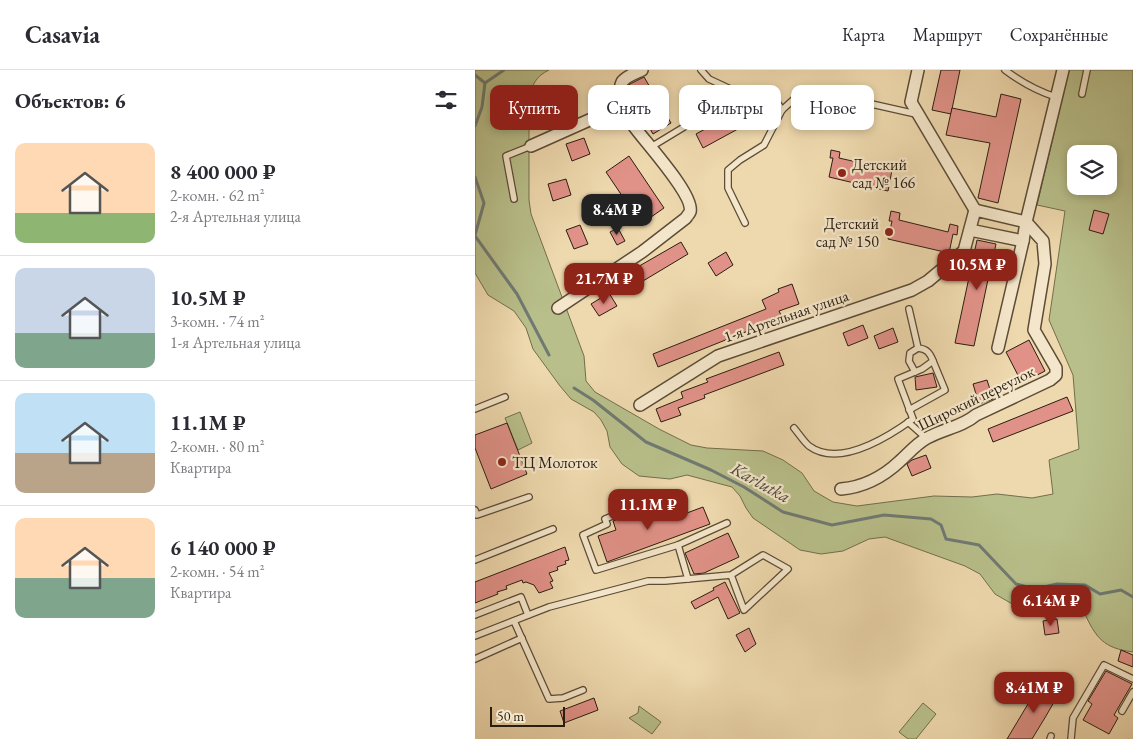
<!DOCTYPE html>
<html lang="ru">
<head>
<meta charset="utf-8">
<style>
  :root { --surface:#fff; --page:#f7f7f7; --text:#2b2b33; --muted:#7c7c81; --line:#e1e1e2; --accent:#8f2418 }
  body { margin:0; font-family:"EB Garamond",serif; background:var(--page); color:var(--text); height:100vh; display:flex; flex-direction:column; font-size:19px; white-space:nowrap }
  * { box-sizing:border-box; margin:0 }
  p { font-size:16px; color:var(--muted) }
  .icon { flex:none; width:28px; height:28px; fill:none; stroke:currentColor; stroke-width:2; stroke-linecap:round; stroke-linejoin:round }
  .map { position:relative; flex:1; overflow:hidden }
  .drawer { display:flex; flex-direction:column; background:var(--surface); width:475px }
  .drawer>* { flex:none }
  .top-card { position:absolute; left:15px; top:15px; width:475px; height:45px; display:flex; gap:10px }
  .controls { position:absolute; left:592px; top:75px; display:grid; gap:10px }
  .controls a { display:grid; place-items:center; width:50px; height:50px; border-radius:10px; background:var(--surface); box-shadow:0 2px 8px #0003; font-size:25px }
  .scale { position:absolute; left:15px; bottom:12px; width:75px; box-sizing:border-box; padding-left:5px; border:2px solid #2b1e10; border-top:0; font-size:14px; line-height:18px; white-space:nowrap; color:#2b1e10; -webkit-text-stroke:4px #f4e6ca; paint-order:stroke }
  .price { position:absolute; translate:-50% -42px; padding:0 11px; border-radius:10px; background:var(--accent); color:#fff; font-size:16px; line-height:32px; filter:drop-shadow(0 1px 2px #0008) }
  .price::after { content:''; position:absolute; left:50%; top:30px; width:15px; height:11px; margin-left:-8px; background:inherit; clip-path:polygon(0 0,100% 0,50% 100%) }
  .price.current { background:#222; color:#fff }
  ul { padding:0; list-style:none }
  li { display:flex; align-items:center; gap:15px; height:125px; padding:0 15px }
  li+li { border-top:1px solid var(--line) }
  li span { display:grid; place-items:center; flex:none; width:140px; height:100px; border-radius:10px; color:#555 }
  li>.icon { margin-inline-start:auto }
  span .icon { width:60px; height:60px; fill:#fffc; stroke-width:1 }
  li b { font-size:21px }
  h2 { display:flex; justify-content:space-between; align-items:center; height:60px; padding:0 15px; font-size:21px }
  .tag { padding:0 18px; border-radius:10px; background:var(--surface); box-shadow:0 2px 8px #0003; font-size:18px; line-height:45px }
  .tag.current { background:var(--accent); color:#fff }
  header { display:flex; align-items:center; gap:30px; box-sizing:border-box; height:70px; padding:0 25px; background:var(--surface); border-bottom:1px solid var(--line) }
  header strong { font-size:24px }
  nav { display:flex; gap:28px; margin-inline-start:auto; font-size:18px }
  main { display:flex; flex:1; min-height:0 }
  .map>svg:first-child { display:block }
  .green { fill:#b8bf8a; stroke:#726e4d; fill-rule:evenodd }
  .lines { fill:none; stroke-linecap:round; stroke-linejoin:round }
  .stream { stroke:#707a73; stroke-width:3 }
  .building { fill:#e19288; stroke:#2b1e10 }
  .lane-casing { stroke:#5c4c37; stroke-width:8 }
  .street-casing { stroke:#5c4c37; stroke-width:14 }
  .lane { stroke:#f4e6ca; stroke-width:5.5 }
  .street { stroke:#f4e6ca; stroke-width:11 }
  .poi-dot { fill:#8f2418; stroke:#f4e6ca; stroke-width:2 }
  .labels { text-anchor:middle; dominant-baseline:central; stroke-width:4.5; stroke-linejoin:round; paint-order:stroke }
  .poi-label { font-size:16px; fill:#2b1e10; stroke:#f4e6ca; text-anchor:start }
  .street-label { font-size:16px; fill:#2b1e10; stroke:#f4e6ca }
  .water-label { font-size:18px; font-style:italic; fill:#4e4c42; stroke:#f4e6ca }
</style>
</head>
<body>
<header>
<strong>Casavia</strong>
<nav><a>Карта</a><a>Маршрут</a><a>Сохранённые</a></nav>
</header>
<main>
<section class="drawer">
<h2>Объектов: 6<svg class="icon" aria-label="filters" viewBox="0 0 24 24"><path d="M4 7h16M4 17h16"/><circle cx="9" cy="7" r="2"/><circle cx="15" cy="17" r="2"/></svg></h2>
<ul>
<li><span style="background:linear-gradient(#ffd9b3 70%,#8fb573 0)"><svg class="icon" aria-label="home" viewBox="0 0 24 24"><path d="M3 11l9-7 9 7M6 9v11h12V9"/></svg></span><div><b>8 400 000 ₽</b><p>2-комн. · 62 m²</p><p>2-я Артельная улица</p></div></li>
<li><span style="background:linear-gradient(#c9d6e8 65%,#7fa58c 0)"><svg class="icon" aria-label="home" viewBox="0 0 24 24"><path d="M3 11l9-7 9 7M6 9v11h12V9"/></svg></span><div><b>10.5M ₽</b><p>3-комн. · 74 m²</p><p>1-я Артельная улица</p></div></li>
<li><span style="background:linear-gradient(#bfe0f5 60%,#b9a48a 0)"><svg class="icon" aria-label="home" viewBox="0 0 24 24"><path d="M3 11l9-7 9 7M6 9v11h12V9"/></svg></span><div><b>11.1M ₽</b><p>2-комн. · 80 m²</p><p>Квартира</p></div></li>
<li><span style="background:linear-gradient(#ffd9b3 60%,#7fa58c 0)"><svg class="icon" aria-label="home" viewBox="0 0 24 24"><path d="M3 11l9-7 9 7M6 9v11h12V9"/></svg></span><div><b>6 140 000 ₽</b><p>2-комн. · 54 m²</p><p>Квартира</p></div></li>
</ul>
</section>
<div class="map">
<svg width="658" height="669" viewBox="0 0 658 669">
  <rect width="100%" height="100%" fill="#eed8ad"/>
  <filter id="stains"><feTurbulence type="fractalNoise" baseFrequency=".004" numOctaves="4"/><feColorMatrix values="0 0 0 0 .2 0 0 0 0 .09 0 0 0 0 .02 0 0 0 .5 -.17"/></filter>
  <radialGradient id="worn" r=".72"><stop offset=".6" stop-color="#630" stop-opacity="0"/><stop offset="1" stop-color="#630" stop-opacity=".3"/></radialGradient>
  <g class="green">
    <path d="M0 0H74C61 6 57 15 54 28V130L56 144 109 286 111 311 120 322 184 359 216 375 232 378 288 381 308 390 327 403 339 421 358 432 382 436 459 426 497 427 522 424 557 428 578 424 574 390 604 379 598 305 574 250 590 141 562 135 594 0H658V582C628 578 621 568 609 542L593 535 568 542 539 535 520 524 505 504 490 496 410 467 394 469 368 481 346 484 325 480 278 448 271 438 265 426 257 417 212 405 195 409 164 406 147 394 135 377 132 361 126 350 119 342 96 329 85 316 58 279 51 258 39 241 13 225 0 203ZM601 84H634V116H601Z"/>
    <polygon points="45,342 57,373 43,380 30,348"/>
    <polygon points="448,633 461,644 441,669 433,669 424,662"/>
    <polygon points="164,636 186,652 177,664 154,648 163,643"/>
  </g>
  <g class="lines">
    <g class="stream">
      <polyline points="0,5 10,13 7,37 0,56"/>
      <polyline points="10,13 29,0"/>
      <polyline points="0,107 9,133 0,165"/>
      <polyline points="0,166 42,224 74,285"/>
      <polyline points="99,318 118,330 171,372 236,400 269,417 308,442 357,455 409,445 456,449 466,455 471,469 504,475 541,514 560,519 582,514 610,515 625,524 646,520 658,527"/>
    </g>
  </g>
  <g class="building">
    <polygon points="466,0 485,0 476,44 457,40"/>
    <polygon points="169,7 196,53 178,64 153,20 153,16 155,14"/>
    <polygon points="526,24 546,29 523,133 503,128 515,73 471,65 477,38 521,47"/>
    <polygon points="288,27 296,41 228,78 221,64"/>
    <polygon points="82,31 83,36 93,32 98,48 66,59 63,49 71,46 67,36"/>
    <polygon points="109,68 115,84 97,91 91,74"/>
    <polygon points="356,80 365,82 364,88 417,100 413,121 354,107 358,88 355,88"/>
    <polygon points="154,86 189,138 166,154 131,102"/>
    <polygon points="91,109 96,125 78,131 73,114"/>
    <polygon points="619,140 634,144 628,164 614,160"/>
    <polygon points="416,141 425,143 424,150 473,162 475,154 483,156 482,165 478,164 474,183 413,169 417,151 414,151"/>
    <polygon points="105,155 113,174 99,179 91,160"/>
    <polygon points="143,158 150,171 142,175 135,162"/>
    <polygon points="502,170 521,174 517,192 535,196 533,204 515,200 499,276 480,273"/>
    <polygon points="206,172 213,184 148,223 140,210"/>
    <polygon points="251,182 258,195 241,206 233,193"/>
    <polygon points="317,214 324,234 304,241 306,245 292,251 293,253 183,297 178,284 291,239 287,230 304,222 303,219"/>
    <polygon points="134,223 142,236 124,246 116,234"/>
    <polygon points="388,255 393,268 373,276 368,263"/>
    <polygon points="418,258 423,272 404,279 399,266"/>
    <polygon points="554,270 570,301 547,313 531,282"/>
    <polygon points="304,282 309,295 229,325 230,328 203,338 206,345 186,352 181,339 208,328 206,322 233,312 231,309"/>
    <polygon points="458,303 462,317 441,320 440,307"/>
    <polygon points="512,310 518,329 504,334 498,314"/>
    <polygon points="592,327 598,341 518,372 513,359"/>
    <polygon points="32,353 52,404 16,419 0,378 0,365"/>
    <polygon points="451,385 456,398 437,406 432,394 437,390"/>
    <polygon points="228,437 235,454 132,492 123,466 141,460 138,451 169,438 174,448 190,442 193,450"/>
    <polygon points="253,463 264,487 229,503 219,504 210,483"/>
    <polygon points="90,477 94,490 90,491 91,494 82,497 83,500 74,503 78,511 75,512 78,518 64,523 59,515 51,512 48,513 47,510 31,516 32,519 22,522 23,524 0,533 0,512"/>
    <polygon points="250,512 265,543 253,549 243,527 220,539 216,532 239,520 238,518"/>
    <polygon points="582,549 584,563 570,565 568,551"/>
    <polygon points="274,558 281,574 270,582 261,565"/>
    <polygon points="646,580 658,585 658,597 643,591"/>
    <polygon points="631,601 657,614 639,645 643,648 634,664 608,650 617,634 613,631"/>
    <polygon points="565,614 583,625 571,646 557,669 532,669"/>
    <polygon points="119,628 123,640 89,653 85,641"/>
  </g>
  <g class="lines">
    <defs>
      <g id="lane">
        <polyline points="226,0 234,9 264,23 285,21 298,26 307,40"/>
        <path d="M530 0C546 12 562 21 581 27"/>
        <polyline points="607,24 612,0"/>
        <polyline points="176,77 209,57"/>
        <polyline points="39,129 31,86 56,76"/>
        <polyline points="270,153 253,118 253,100 265,90 289,75 307,40 330,19 441,44"/>
        <polyline points="440,302 434,291 435,283 443,278"/>
        <polyline points="0,339 30,327"/>
        <polyline points="434,340 470,320 458,291"/>
        <polyline points="433,352 451,368"/>
        <path d="M319 358C324 364 329 372 334 376 364 398 413 367 438 349L423 309 447 299 458 291C455 283 452 279 443 278L434 239"/>
        <polyline points="189,431 173,437 172,432 130,449 132,454 108,465 121,500 203,475 252,453"/>
        <polyline points="0,440 2,445 54,427"/>
        <polyline points="203,475 213,509"/>
        <polyline points="0,490 78,459"/>
        <polyline points="0,545 46,527 53,545"/>
        <polyline points="39,551 74,629 88,628 108,620"/>
        <polyline points="0,566 74,537 173,511 190,511 256,505 269,540 313,499 288,485 256,505"/>
        <polyline points="0,589 47,568"/>
        <polyline points="647,641 658,622"/>
        <polyline points="575,669 576,666"/>
        <polyline points="596,669 598,648 629,595 658,609"/>
      </g>
      <g id="street">
        <polyline points="443,0 436,32 500,140"/>
        <polyline points="56,76 148,35"/>
        <polyline points="495,160 548,171"/>
        <path d="M83 238 167 182 211 148C211 147 215 143 215 142 220 125 169 71 158 55 153 47 149 37 147 27 146 22 144 17 147 12 151 6 161 3 167 0"/>
        <polyline points="523,278 548,171 551,152 588,0"/>
        <path d="M165 335 243 286 437 220 453 211 489 181 500 140 551 152 568 171 570 194 559 260 581 298V305L575 310 501 345C487 357 468 359 452 368 441 374 434 383 425 391 408 407 390 417 366 419"/>
      </g>
    </defs>
    <use href="#lane" class="lane-casing"/>
    <use href="#street" class="street-casing"/>
    <use href="#lane" class="lane"/>
    <use href="#street" class="street"/>
  </g>
  <g class="poi-dot">
    <circle cx="367" cy="103" r="5"/>
    <circle cx="414" cy="162" r="5"/>
    <circle cx="27" cy="392" r="5"/>
  </g>
  <g class="labels">
    <g class="poi-label">
      <text x="377" y="94">Детский<tspan x="377" dy="18">сад № 166</tspan></text>
      <text x="404" y="153" text-anchor="end">Детский<tspan x="404" dy="18">сад № 150</tspan></text>
      <text x="37" y="392">ТЦ Молоток</text>
    </g>
    <g class="street-label">
      <text transform="translate(311 246) rotate(-19)">1-я Артельная улица</text>
      <text transform="translate(501 328) rotate(-26)">Широкий переулок</text>
    </g>
    <g class="water-label">
      <text transform="translate(286 412) rotate(29)">Karlutka</text>
    </g>
  </g>
  <rect width="100%" height="100%" filter="url(#stains)"/>
  <rect width="100%" height="100%" fill="url(#worn)"/>
</svg>
<div class="controls">
<a><svg class="icon" aria-label="layers" viewBox="0 0 24 24"><path d="M12 4l9 5-9 5-9-5zM3 14l9 5 9-5"/></svg></a>
</div>
<div class="scale">50 m</div>
<b class="price current" style="left:142px;top:166px">8.4M ₽</b>
<b class="price" style="left:502px;top:221px">10.5M ₽</b>
<b class="price" style="left:129px;top:235px">21.7M ₽</b>
<b class="price" style="left:173px;top:461px">11.1M ₽</b>
<b class="price" style="left:576px;top:557px">6.14M ₽</b>
<b class="price" style="left:559px;top:644px">8.41M ₽</b>
<div class="top-card">
<a class="tag current">Купить</a>
<a class="tag">Снять</a>
<a class="tag">Фильтры</a>
<a class="tag">Новое</a>
</div>
</div>
</main>
</body>
</html>
